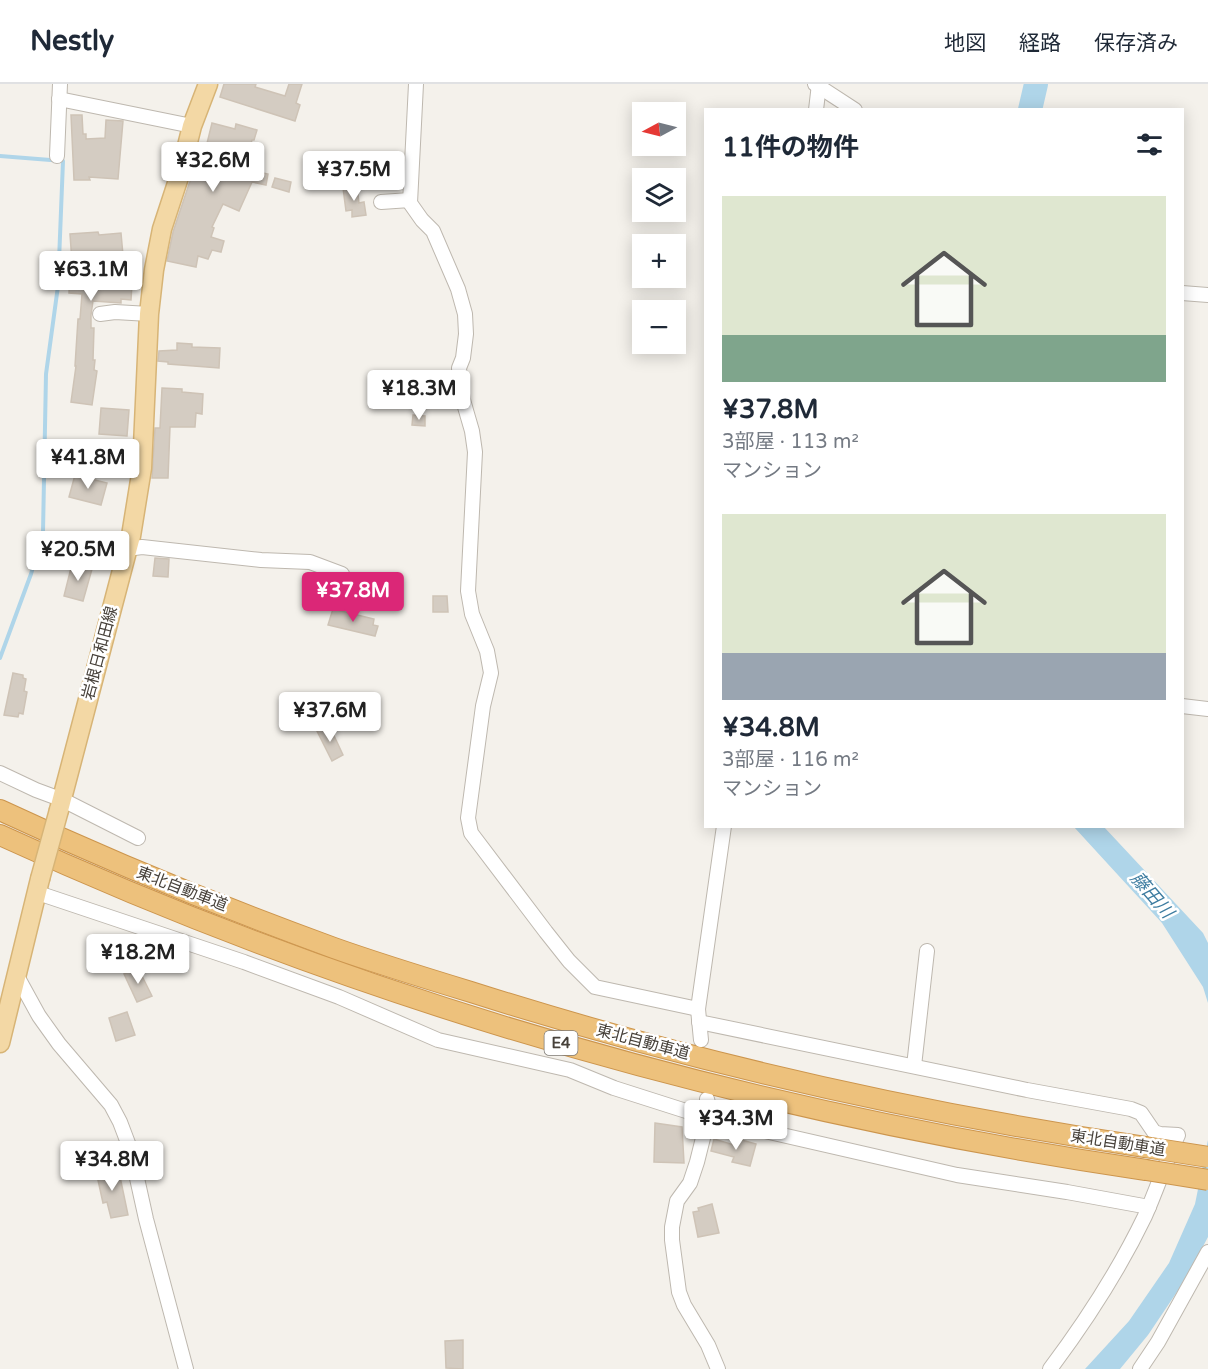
<!DOCTYPE html>
<html lang="ja">
<head>
<meta charset="utf-8">
<style>
  :root { --surface:#fff; --page:#f2f2f3; --text:#1f2937; --muted:#747a83; --line:#e0e1e3; --accent:#db2777 }
  body { margin:0; font-family:"Varela Round","Noto Sans JP",sans-serif; background:var(--page); color:var(--text); height:100vh; display:flex; flex-direction:column; font-size:22px; white-space:nowrap }
  * { box-sizing:border-box; margin:0 }
  p { font-size:20px; color:var(--muted) }
  .icon { flex:none; width:33px; height:33px; fill:none; stroke:currentColor; stroke-width:2; stroke-linecap:round; stroke-linejoin:round }
  .map { position:relative; flex:1; overflow:hidden }
  .details { position:absolute; left:704px; top:24px; width:480px; height:720px; display:flex; flex-direction:column; background:var(--surface); border-radius:0px; box-shadow:0 3px 15px #0003 }
  .details>* { flex:none }
  .needle { width:39px; rotate:263deg }
  .tools { position:absolute; left:632px; top:18px; display:grid; gap:12px }
  .tools a { display:grid; place-items:center; width:54px; height:54px; border-radius:0px; background:var(--surface); box-shadow:0 3px 15px #0003; font-size:30px }
  .price { position:absolute; translate:-50% -51px; padding:0 14px; border-radius:6px; background:#fff; color:#222; font-size:20px; line-height:39px; filter:drop-shadow(0 2px 3px #0008) }
  .price::after { content:''; position:absolute; left:50%; top:36px; width:18px; height:14px; margin-left:-9px; background:inherit; clip-path:polygon(0 0,100% 0,50% 100%) }
  .price.selected { background:var(--accent); color:#fff }
  ul { padding:0; list-style:none }
  li { display:grid; align-content:center; gap:12px; height:318px; padding:0 18px }
  li span { display:grid; place-items:center; height:186px; border-radius:0px; color:#555 }
  li>.icon { margin-inline-start:auto }
  span .icon { width:108px; height:108px; fill:#fffc; stroke-width:1 }
  li b { font-size:26px }
  h2 { display:flex; justify-content:space-between; align-items:center; height:72px; padding:0 18px; font-size:26px }
  header { display:flex; align-items:center; gap:36px; box-sizing:border-box; height:84px; padding:0 30px; background:var(--surface); border-bottom:2px solid var(--line) }
  header strong { font-size:28px }
  nav { display:flex; gap:33px; margin-inline-start:auto; font-size:21px }
  .map>svg:first-child { display:block }
  .water { fill:#afd5e9 }
  .lines { fill:none; stroke-linecap:round; stroke-linejoin:round }
  .stream { stroke:#afd5e9; stroke-width:4 }
  .river { stroke:#afd5e9; stroke-width:24 }
  .building { fill:#d4ccc2; stroke:#cec3b6; stroke-width:1.5 }
  .minor-casing { stroke:#beb8af; stroke-width:16 }
  .major-casing { stroke:#d7b476; stroke-width:21 }
  .highway-casing { stroke:#cc954d; stroke-width:22 }
  .minor { stroke:#fff; stroke-width:14 }
  .major { stroke:#f3d8a5; stroke-width:18 }
  .highway { stroke:#edc17c; stroke-width:20 }
  .major-bridge-casing { stroke:#d7b476; stroke-width:21; stroke-linecap:butt }
  .highway-bridge-casing { stroke:#cc954d; stroke-width:22; stroke-linecap:butt }
  .major-bridge { stroke:#f3d8a5; stroke-width:18 }
  .highway-bridge { stroke:#edc17c; stroke-width:20 }
  .labels { text-anchor:middle; dominant-baseline:central; stroke-width:5; stroke-linejoin:round; paint-order:stroke }
  .shield { fill:#fff; stroke:#7e7a75; stroke-width:1.5 }
  .shield-label { font-size:15px; font-weight:bold; fill:#47413a }
  .street-label { font-size:16px; fill:#47413a; stroke:#fff }
  .water-label { font-size:18px; font-style:italic; fill:#3d7ca0; stroke:#fff }
</style>
</head>
<body>
<header>
<strong>Nestly</strong>
<nav><a>地図</a><a>経路</a><a>保存済み</a></nav>
</header>
<div class="map">
<svg width="1208" height="1285" viewBox="0 0 1208 1285">
  <rect width="100%" height="100%" fill="#f4f1eb"/>
  <g class="water">
    <polygon points="1074,743 1104,743 1203,849 1208,859 1208,919 1203,903 1162,839"/>
    <polygon points="1208,1056 1208,1153 1185,1196 1148,1251 1120,1285 1085,1285 1129,1237 1169,1179 1195,1120"/>
  </g>
  <g class="lines">
    <polyline class="stream" points="0,72 63,77 58,202 46,290 43,448 31,490 0,574"/>
    <polyline class="river" points="1030,26 1036,0"/>
  </g>
  <g class="building">
    <polygon points="224,0 256,0 255,3 285,12 289,0 302,0 296,19 300,21 295,37 220,13"/>
    <polygon points="71,31 82,31 83,50 86,50 86,55 105,54 106,36 123,37 118,95 89,93 90,96 74,96"/>
    <polygon points="212,39 235,45 236,40 257,46 254,56 252,56 249,66 247,65 244,85 268,90 266,101 252,98 239,127 223,120 212,143 214,144 211,153 224,157 221,168 212,166 208,175 198,172 196,183 167,177 173,148 189,100 195,86 200,88"/>
    <polygon points="275,94 291,98 289,108 272,103"/>
    <polygon points="357,102 359,119 364,118 366,131 352,133 352,126 346,127 343,104"/>
    <polygon points="98,148 99,151 121,149 123,171 92,175 91,197 132,200 131,216 121,215 121,219 93,217 91,231 91,244 94,244 93,276 95,276 94,286 97,287 92,321 71,318 76,282 75,282 78,235 80,235 82,210 69,209 70,188 66,188 67,177 72,178 70,150"/>
    <polygon points="177,259 192,260 192,263 220,264 219,284 168,280 168,278 158,277 159,267 177,266"/>
    <polygon points="162,304 182,305 182,308 203,310 202,330 196,329 195,343 170,343 168,394 152,394 155,344 160,344"/>
    <polygon points="101,324 129,326 127,352 99,350"/>
    <polygon points="413,331 425,332 425,342 412,341"/>
    <polygon points="57,362 72,363 71,386 55,385"/>
    <polygon points="75,391 107,399 101,421 69,413"/>
    <polygon points="155,474 169,475 168,493 153,492"/>
    <polygon points="72,480 92,485 83,517 64,512"/>
    <polygon points="433,512 447,512 448,528 433,528"/>
    <polygon points="333,525 374,535 373,541 378,542 375,552 328,541"/>
    <polygon points="13,589 23,591 23,594 26,595 24,607 27,608 23,630 19,629 18,633 4,631"/>
    <polygon points="329,641 343,671 332,677 317,647"/>
    <polygon points="138,884 152,912 137,918 124,890"/>
    <polygon points="127,928 135,951 116,957 109,934"/>
    <polygon points="655,1039 682,1043 684,1079 654,1078"/>
    <polygon points="714,1055 737,1062 738,1055 756,1060 750,1082 732,1078 734,1073 711,1067"/>
    <polygon points="118,1083 128,1131 111,1134 107,1118 103,1119 96,1087"/>
    <polygon points="712,1120 719,1149 698,1153 693,1128 699,1127 698,1124"/>
    <polygon points="463,1256 463,1285 446,1284 445,1257"/>
  </g>
  <g class="lines">
    <defs>
      <g id="minor">
        <polyline points="416,0 410,119 422,136 433,147 458,205 465,230 466,250 463,274 459,284 460,298 463,316 472,347 475,368 468,507 472,530 487,567 491,589 483,622 468,734 471,749 546,848 569,877 595,903 698,925"/>
        <polyline points="815,0 855,26"/>
        <polyline points="59,15 192,42"/>
        <polyline points="816,26 819,0"/>
        <polyline points="57,72 60,0"/>
        <polyline points="381,118 410,116"/>
        <polyline points="1182,209 1208,211"/>
        <polyline points="100,230 115,228 149,230"/>
        <polyline points="127,465 142,463 261,476 310,478 342,490"/>
        <polyline points="1182,622 1208,625"/>
        <polyline points="0,689 36,706 63,716 138,754"/>
        <polyline points="38,809 244,878 339,913 438,956 570,986 614,1004 708,1034 957,1091 1067,1108 1149,1123"/>
        <polyline points="17,892 39,932 59,960 111,1021 120,1038 131,1067 146,1135 186,1285"/>
        <path d="M699 938 1027 1006 1131 1025 1141 1029 1154 1048 1160 1050 1178 1051C1166 1077 1157 1105 1145 1132 1119 1186 1086 1237 1050 1285"/>
        <polyline points="701,956 698,925 724,742"/>
        <polyline points="914,982 927,867"/>
        <polyline points="707,1015 709,1023 708,1034 697,1078 690,1099 677,1117 672,1143 672,1156 679,1208 684,1221 708,1261 718,1285"/>
        <polyline points="1140,1285 1158,1258 1208,1168"/>
      </g>
      <g id="major">
        <polyline points="59,726 131,452 142,384 149,230 154,186 162,145 180,90 192,42 208,0"/>
        <polyline points="0,959 40,795"/>
      </g>
      <g id="highway">
        <path d="M0 726C109 777 221 823 334 864 379 880 425 894 471 908 691 978 917 1029 1145 1063"/>
        <path d="M0 751C363 918 751 1028 1146 1086"/>
      </g>
    </defs>
    <use href="#minor" class="minor-casing"/>
    <use href="#major" class="major-casing"/>
    <use href="#highway" class="highway-casing"/>
    <use href="#minor" class="minor"/>
    <use href="#major" class="major"/>
    <use href="#highway" class="highway"/>
    <defs>
      <polyline id="major-bridge" points="40,795 59,726"/>
      <g id="highway-bridge">
        <polyline points="1145,1063 1208,1073"/>
        <polyline points="1146,1086 1208,1096"/>
      </g>
    </defs>
    <use href="#major-bridge" class="major-bridge-casing"/>
    <use href="#highway-bridge" class="highway-bridge-casing"/>
    <use href="#major-bridge" class="major-bridge"/>
    <use href="#highway-bridge" class="highway-bridge"/>
  </g>
  <g class="labels">
    <rect class="shield" x="544.5" y="947" width="33" height="24" rx="4.5"/>
    <g class="shield-label">
      <text x="561" y="959">E4</text>
    </g>
    <g class="street-label">
      <text transform="translate(100 569) rotate(-75)">岩根日和田線</text>
      <text transform="translate(182 805) rotate(21)">東北自動車道</text>
      <text transform="translate(643 958) rotate(15)">東北自動車道</text>
      <text transform="translate(1118 1059) rotate(9)">東北自動車道</text>
    </g>
    <g class="water-label">
      <text transform="translate(1152 811) rotate(49)">藤田川</text>
    </g>
  </g>
</svg>
<div class="tools">
<a><svg class="needle" viewBox="-14 -14 28 28"><path d="M0-13l5 13h-10z" fill="#e53935"/><path d="M0 13l5-13h-10z" fill="#747a83"/></svg></a>
<a><svg class="icon" aria-label="layers" viewBox="0 0 24 24"><path d="M12 4l9 5-9 5-9-5zM3 14l9 5 9-5"/></svg></a>
<a>+</a>
<a>−</a>
</div>
<b class="price" style="left:213px;top:109px">¥32.6M</b>
<b class="price" style="left:354px;top:118px">¥37.5M</b>
<b class="price" style="left:91px;top:218px">¥63.1M</b>
<b class="price" style="left:419px;top:337px">¥18.3M</b>
<b class="price" style="left:88px;top:406px">¥41.8M</b>
<b class="price" style="left:78px;top:498px">¥20.5M</b>
<b class="price selected" style="left:353px;top:539px">¥37.8M</b>
<b class="price" style="left:330px;top:659px">¥37.6M</b>
<b class="price" style="left:138px;top:901px">¥18.2M</b>
<b class="price" style="left:736px;top:1067px">¥34.3M</b>
<b class="price" style="left:112px;top:1108px">¥34.8M</b>
<section class="details">
<h2>11件の物件<svg class="icon" aria-label="filters" viewBox="0 0 24 24"><path d="M4 7h16M4 17h16"/><circle cx="9" cy="7" r="2"/><circle cx="15" cy="17" r="2"/></svg></h2>
<ul>
<li><span style="background:linear-gradient(#dfe7d0 75%,#7fa58c 0)"><svg class="icon" aria-label="home" viewBox="0 0 24 24"><path d="M3 11l9-7 9 7M6 9v11h12V9"/></svg></span><div><b>¥37.8M</b><p>3部屋 · 113 m²</p><p>マンション</p></div></li>
<li><span style="background:linear-gradient(#dfe7d0 75%,#9aa5b1 0)"><svg class="icon" aria-label="home" viewBox="0 0 24 24"><path d="M3 11l9-7 9 7M6 9v11h12V9"/></svg></span><div><b>¥34.8M</b><p>3部屋 · 116 m²</p><p>マンション</p></div></li>
</ul>
</section>
</div>
</body>
</html>
